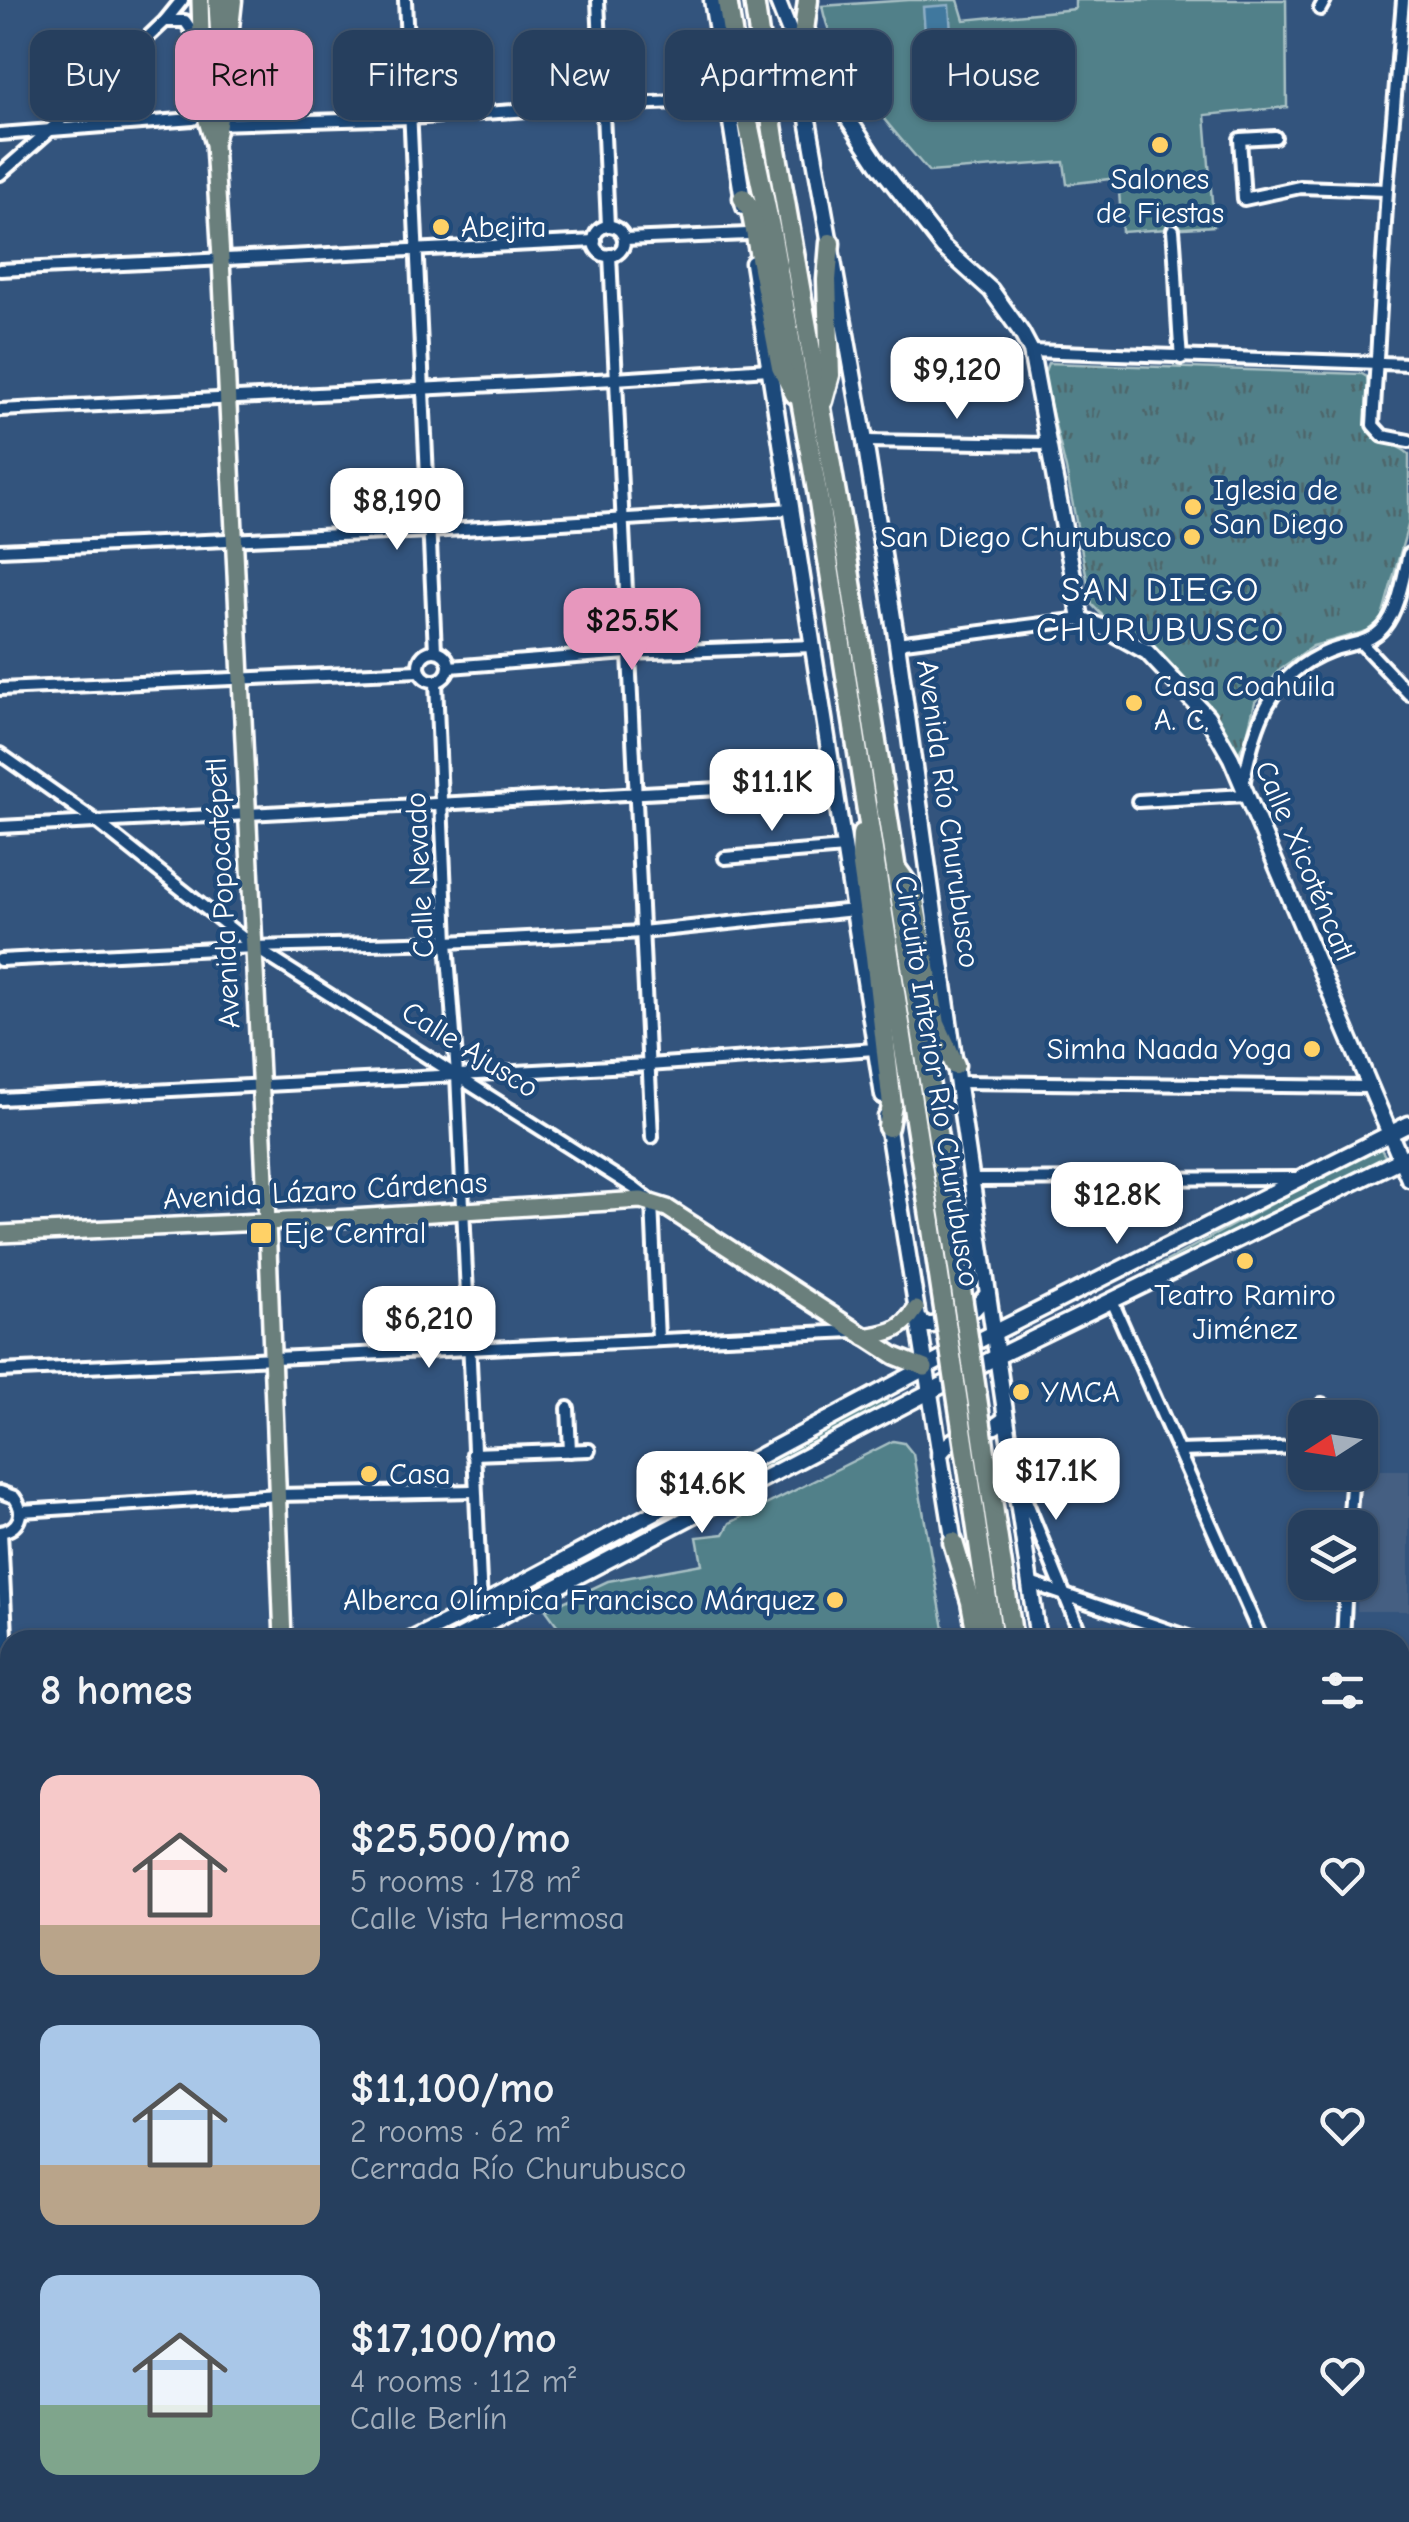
<!DOCTYPE html>
<html lang="en">
<head>
<meta charset="utf-8">
<style>
  :root { --surface:#263f5e; --page:#2e4664; --text:#f1f3f6; --muted:#a4afbc; --line:#425873; --accent:#e797bd }
  body { margin:0; font-family:"Comic Neue",sans-serif; background:var(--page); color:var(--text); height:100vh; display:flex; flex-direction:column; font-size:38px; white-space:nowrap }
  * { box-sizing:border-box; margin:0 }
  p { font-size:32px; color:var(--muted) }
  .icon { flex:none; width:55px; height:55px; fill:none; stroke:currentColor; stroke-width:2; stroke-linecap:round; stroke-linejoin:round }
  .map { position:relative; flex:1; overflow:hidden }
  .panel { position:absolute; left:0px; top:1630px; width:1410px; height:892px; display:flex; flex-direction:column; background:var(--surface); border-radius:30px 30px 0 0; box-shadow:0 2px 8px #0004,0 0 0 2px var(--line) }
  .panel>* { flex:none }
  .hud { position:absolute; left:30px; top:30px; width:1350px; height:90px; display:flex; gap:20px }
  .needle { width:65px; rotate:258deg }
  .buttons { position:absolute; left:1288px; top:1400px; display:grid; gap:20px }
  .buttons a { display:grid; place-items:center; width:90px; height:90px; border-radius:20px; background:var(--surface); box-shadow:0 2px 8px #0004,0 0 0 2px var(--line); font-size:50px }
  .price { position:absolute; translate:-50% -85px; padding:0 22px; border-radius:20px; background:#fff; color:#222; font-size:32px; line-height:65px; filter:drop-shadow(0 2px 5px #0008) }
  .price::after { content:''; position:absolute; left:50%; top:60px; width:30px; height:22px; margin-left:-15px; background:inherit; clip-path:polygon(0 0,100% 0,50% 100%) }
  .price.on { background:var(--accent); color:#111 }
  ul { padding:0; list-style:none }
  li { display:flex; align-items:center; gap:30px; height:250px; padding:0 40px }
  li span { display:grid; place-items:center; flex:none; width:280px; height:200px; border-radius:20px; color:#555 }
  li>.icon { margin-inline-start:auto }
  span .icon { width:120px; height:120px; fill:#fffc; stroke-width:1 }
  li b { font-size:42px }
  h2 { display:flex; justify-content:space-between; align-items:center; height:120px; padding:0 40px; font-size:42px }
  .pill { padding:0 35px; border-radius:20px; background:var(--surface); box-shadow:0 2px 8px #0004,0 0 0 2px var(--line); font-size:35px; line-height:90px }
  .pill.on { background:var(--accent); color:#111 }
  .map>svg:first-child { display:block }
  .built { fill:#455e82 }
  .green { fill:#518089; stroke:#a8c0c4; stroke-width:2.5 }
  .park { fill:url(#park-tufts); stroke:#a8c0c4; stroke-width:2.5 }
  .water { fill:#41789e; stroke:#8daec5; stroke-width:2.5 }
  .lines { fill:none; stroke-linecap:round; stroke-linejoin:round }
  .street-casing { stroke:#fff; stroke-width:18 }
  .secondary-casing { stroke:#fff; stroke-width:21 }
  .primary-casing { stroke:#fff; stroke-width:22 }
  .highway-casing { stroke:#fff; stroke-width:25 }
  .street { stroke:#1f4a7a; stroke-width:10 }
  .secondary { stroke:#1f4a7a; stroke-width:14 }
  .primary { stroke:#6b7f7c; stroke-width:15 }
  .highway { stroke:#6b7f7c; stroke-width:18 }
  .highway-bridge-casing { stroke:#fff; stroke-width:25; stroke-linecap:butt }
  .highway-bridge { stroke:#6b7f7c; stroke-width:18 }
  .poi-dot { fill:#ffd166; stroke:#1f4a7a; stroke-width:4 }
  .labels { text-anchor:middle; dominant-baseline:central; stroke-width:9; stroke-linejoin:round; paint-order:stroke }
  .poi-label { font-size:30px; fill:#fff; stroke:#1f4a7a; text-anchor:start }
  .street-label { font-size:30px; fill:#fff; stroke:#1f4a7a }
  .quarter-label { font-size:35px; letter-spacing:2.5px; fill:#fff; stroke:#1f4a7a }
</style>
</head>
<body>
<div class="map">
<svg width="1409" height="2522" viewBox="0 0 1409 2522">
  <defs>
    <pattern id="park-tufts" width="24" height="20" patternUnits="userSpaceOnUse" patternTransform="scale(2.5)"><rect width="24" height="20" fill="#518089"/><path d="M3 7l-1-3M5 7V3M7 7l1-3M15 17l-1-3M17 17v-4M19 17l1-3" fill="none" stroke="#4e666a"/></pattern>
  </defs>
  <rect width="100%" height="100%" fill="#33547d"/>
  <filter id="ink" filterUnits="userSpaceOnUse"><feTurbulence type="fractalNoise" baseFrequency=".01" numOctaves="2"/><feDisplacementMap in="SourceGraphic" scale="20" xChannelSelector="R" yChannelSelector="G"/><feConvolveMatrix kernelMatrix="1 2 1 2 8 2 1 2 1" color-interpolation-filters="sRGB"/></filter>
  <g filter="url(#ink)">
    <polygon class="built" points="1360,1470 1409,1470 1409,1611 1357,1611 1358,1583 1360,1582"/>
    <g class="green">
      <path d="M909 0H958L964 20 1075 9V0H1286L1287 107 1205 115 1214 226 1122 232 1118 178 1067 184 1064 162 929 172C888 123 835 71 822 6Z"/>
      <polygon points="1379,1146 1387,1159 1160,1269 1148,1271"/>
      <polygon points="883,1398 892,1404 443,1640 427,1640"/>
      <polygon points="893,1441 904,1443 913,1454 946,1640 568,1640 546,1610 608,1581 702,1564 697,1537 724,1534 730,1523"/>
    </g>
    <path class="park" d="M1048 363 1362 374 1367 377 1368 383 1369 431C1380 443 1397 443 1409 454V522L1381 620 1367 631 1313 646 1280 669 1255 702 1247 735 1237 758 1233 759 1214 712 1173 667 1151 645 1104 617 1092 605 1066 469 1043 376Z"/>
    <polygon class="water" points="949,5 952,45 926,47 923,7"/>
    <g class="lines">
      <defs>
        <g id="street">
          <polyline points="405,0 435,651"/>
          <polyline points="598,0 608,226"/>
          <polyline points="1403,0 1387,190 1373,425 1383,436 1409,441"/>
          <polyline points="1320,9 1325,0"/>
          <polyline points="214,124 411,118 603,105 728,100"/>
          <polyline points="0,134 193,119 192,31 185,21 165,21"/>
          <polyline points="1275,137 1240,139 1244,199 1300,187 1387,190"/>
          <polyline points="0,174 49,131 165,21 182,0"/>
          <circle cx="609" cy="241" r="15"/>
          <path d="M1173 230C1177 273 1177 315 1181 358"/>
          <polyline points="624,239 748,234"/>
          <polyline points="610,255 652,1137"/>
          <polyline points="0,270 595,241"/>
          <polyline points="1031,351 1409,364"/>
          <polyline points="0,410 615,379 769,369"/>
          <polyline points="865,441 1049,444"/>
          <polyline points="0,550 430,531 791,509"/>
          <polyline points="897,643 1081,619"/>
          <polyline points="1362,644 1409,694"/>
          <circle cx="434" cy="666" r="15"/>
          <polyline points="450,667 627,653 813,646"/>
          <polyline points="436,682 447,942 457,1074 481,1605"/>
          <polyline points="0,689 419,671"/>
          <polyline points="0,754 97,822 254,947 634,1188 652,1202 658,1339"/>
          <path d="M1243 786C1253 728 1269 674 1329 651 1349 643 1369 645 1384 627 1399 609 1403 577 1409 554"/>
          <polyline points="1138,801 1246,795"/>
          <polyline points="0,827 834,783"/>
          <polyline points="725,858 844,848"/>
          <polyline points="0,960 254,947 447,942 642,932 854,910"/>
          <polyline points="957,1082 1369,1087"/>
          <polyline points="0,1099 648,1065 875,1049"/>
          <polyline points="971,1180 1295,1178"/>
          <polyline points="1112,1301 1262,1640"/>
          <polyline points="0,1371 853,1331"/>
          <polyline points="568,1408 570,1451"/>
          <polyline points="1321,1418 1322,1404"/>
          <polyline points="1179,1451 1305,1447"/>
          <polyline points="473,1454 589,1450"/>
          <polyline points="1021,1488 1083,1640"/>
          <path d="M0 1492 14 1497C26 1513 19 1529 0 1532"/>
          <polyline points="21,1511 278,1495 475,1491"/>
          <polyline points="1349,1528 1353,1472"/>
          <polyline points="1,1532 10,1719"/>
          <polyline points="1030,1583 1197,1640"/>
          <polyline points="1343,1640 1346,1582"/>
          <polyline points="1400,1702 1409,1705"/>
          <polyline points="1400,1833 1409,1829"/>
          <polyline points="1400,1954 1409,1974"/>
          <polyline points="0,2029 10,2029"/>
          <polyline points="1400,2077 1409,2073"/>
          <polyline points="1400,2238 1409,2234"/>
          <polyline points="1400,2353 1409,2373"/>
          <polyline points="0,2482 10,2482"/>
          <polyline points="1400,2494 1409,2491"/>
          <polyline points="266,2512 274,2522"/>
          <polyline points="600,2512 608,2522"/>
          <polyline points="817,2512 825,2522"/>
          <polyline points="945,2512 954,2522"/>
          <polyline points="1297,2512 1301,2522"/>
          <polyline points="314,2522 326,2512"/>
          <polyline points="841,2522 853,2512"/>
          <polyline points="1026,2522 1038,2512"/>
          <polyline points="1333,2522 1356,2512"/>
        </g>
        <g id="secondary">
          <polyline points="712,0 744,207"/>
          <polyline points="777,0 793,40 799,69 865,441 897,643 955,1065 1038,1640"/>
          <polyline points="805,26 828,84 841,108 878,164 943,247 991,290 1021,332 1031,351 1081,619 1104,628 1147,652 1207,716 1231,758 1409,1179"/>
          <polyline points="753,263 883,1096"/>
          <polyline points="886,1117 955,1550"/>
          <polyline points="918,1319 927,1325 933,1325 974,1309 987,1295"/>
          <path d="M939 1455C961 1424 981 1440 1005 1419"/>
          <polyline points="411,1640 481,1605 940,1360 1409,1124"/>
          <polyline points="455,1640 996,1357 1408,1156"/>
          <polyline points="0,1849 10,1844"/>
          <polyline points="0,1876 10,1871"/>
          <polyline points="1100,2512 1102,2522"/>
          <polyline points="1173,2512 1175,2522"/>
        </g>
        <g id="primary">
          <polyline points="200,0 203,107 214,144 221,259 267,1222 283,1640"/>
          <path d="M215 140C227 101 218 42 217 0"/>
          <polyline points="0,1234 352,1218 641,1200 667,1208 895,1356 925,1368"/>
          <path d="M865 1337C891 1332 900 1332 916 1309"/>
          <polyline points="223,2522 226,2512"/>
        </g>
        <g id="highway">
          <polyline points="727,0 742,94 771,231 819,502 931,1223"/>
          <polyline points="754,0 774,138 847,557 951,1221"/>
          <polyline points="218,53 228,37 232,0"/>
          <polyline points="799,69 808,0"/>
          <polyline points="743,198 751,210 781,367 795,394"/>
          <polyline points="823,401 830,375 827,280 830,243"/>
          <polyline points="862,834 861,859 875,956 892,1105 888,1127"/>
          <polyline points="898,871 911,889 914,900 936,1024 955,1065"/>
          <polyline points="989,1479 1013,1640"/>
          <polyline points="970,1481 993,1640"/>
          <polyline points="953,1542 971,1602 978,1640"/>
          <polyline points="1037,1640 1038,1638"/>
          <polyline points="1125,2512 1126,2522"/>
          <polyline points="1143,2512 1145,2522"/>
        </g>
      </defs>
      <use href="#street" class="street-casing"/>
      <use href="#secondary" class="secondary-casing"/>
      <use href="#primary" class="primary-casing"/>
      <use href="#highway" class="highway-casing"/>
      <use href="#street" class="street"/>
      <use href="#secondary" class="secondary"/>
      <use href="#primary" class="primary"/>
      <use href="#highway" class="highway"/>
      <defs>
        <g id="highway-bridge">
          <polyline points="951,1221 989,1479"/>
          <polyline points="931,1223 970,1481"/>
        </g>
      </defs>
      <use href="#highway-bridge" class="highway-bridge-casing"/>
      <use href="#highway-bridge" class="highway-bridge"/>
    </g>
  </g>
  <g class="poi-dot">
    <circle cx="1160" cy="145" r="10"/>
    <circle cx="441" cy="227" r="10"/>
    <circle cx="1193" cy="507" r="10"/>
    <circle cx="1192" cy="537" r="10"/>
    <circle cx="1134" cy="703" r="10"/>
    <circle cx="1312" cy="1049" r="10"/>
    <rect x="249" y="1221" width="24" height="24" rx="5"/>
    <circle cx="1245" cy="1261" r="10"/>
    <circle cx="1021" cy="1392" r="10"/>
    <circle cx="369" cy="1474" r="10"/>
    <circle cx="835" cy="1600" r="10"/>
  </g>
  <g class="labels">
    <g class="poi-label">
      <text x="1160" y="179" text-anchor="middle">Salones<tspan x="1160" dy="34">de Fiestas</tspan></text>
      <text x="461" y="227">Abejita</text>
      <text x="1213" y="490">Iglesia de<tspan x="1213" dy="34">San Diego</tspan></text>
      <text x="1172" y="537" text-anchor="end">San Diego Churubusco</text>
      <text x="1154" y="686">Casa Coahuila<tspan x="1154" dy="34">A. C.</tspan></text>
      <text x="1292" y="1049" text-anchor="end">Simha Naada Yoga</text>
      <text x="284" y="1233">Eje Central</text>
      <text x="1245" y="1295" text-anchor="middle">Teatro Ramiro<tspan x="1245" dy="34">Jiménez</tspan></text>
      <text x="1041" y="1392">YMCA</text>
      <text x="389" y="1474">Casa</text>
      <text x="815" y="1600" text-anchor="end">Alberca Olímpica Francisco Márquez</text>
    </g>
    <g class="street-label">
      <text transform="translate(948 814) rotate(82)">Avenida Río Churubusco</text>
      <text transform="translate(1305 861) rotate(67)">Calle Xicoténcatl</text>
      <text transform="translate(420 875) rotate(-93)">Calle Nevado</text>
      <text transform="translate(223 893) rotate(-93)">Avenida Popocatépetl</text>
      <text transform="translate(470 1050) rotate(32)">Calle Ajusco</text>
      <text transform="translate(937 1081) rotate(81)">Circuito Interior Río Churubusco</text>
      <text transform="translate(325 1191) rotate(-3)">Avenida Lázaro Cárdenas</text>
    </g>
    <g class="quarter-label">
      <text x="1161" y="589">SAN DIEGO<tspan x="1161" dy="40">CHURUBUSCO</tspan></text>
    </g>
  </g>
</svg>
<div class="buttons">
<a><svg class="needle" viewBox="-14 -14 28 28"><path d="M0-13l5 13h-10z" fill="#e53935"/><path d="M0 13l5-13h-10z" fill="#a4afbc"/></svg></a>
<a><svg class="icon" aria-label="layers" viewBox="0 0 24 24"><path d="M12 4l9 5-9 5-9-5zM3 14l9 5 9-5"/></svg></a>
</div>
<b class="price" style="left:957px;top:422px">$9,120</b>
<b class="price" style="left:397px;top:553px">$8,190</b>
<b class="price on" style="left:632px;top:673px">$25.5K</b>
<b class="price" style="left:772px;top:834px">$11.1K</b>
<b class="price" style="left:1117px;top:1247px">$12.8K</b>
<b class="price" style="left:429px;top:1371px">$6,210</b>
<b class="price" style="left:1056px;top:1523px">$17.1K</b>
<b class="price" style="left:702px;top:1536px">$14.6K</b>
<div class="hud">
<a class="pill">Buy</a>
<a class="pill on">Rent</a>
<a class="pill">Filters</a>
<a class="pill">New</a>
<a class="pill">Apartment</a>
<a class="pill">House</a>
</div>
<section class="panel">
<h2>8 homes<svg class="icon" aria-label="filters" viewBox="0 0 24 24"><path d="M4 7h16M4 17h16"/><circle cx="9" cy="7" r="2"/><circle cx="15" cy="17" r="2"/></svg></h2>
<ul>
<li><span style="background:linear-gradient(#f6c9c9 75%,#b9a48a 0)"><svg class="icon" aria-label="home" viewBox="0 0 24 24"><path d="M3 11l9-7 9 7M6 9v11h12V9"/></svg></span><div><b>$25,500/mo</b><p>5 rooms · 178 m²</p><p>Calle Vista Hermosa</p></div><svg class="icon" aria-label="heart" viewBox="0 0 24 24"><path d="M12 20l-8-8c-3-5 5-10 8-4 3-6 11-1 8 4z"/></svg></li>
<li><span style="background:linear-gradient(#a9c7e8 70%,#b9a48a 0)"><svg class="icon" aria-label="home" viewBox="0 0 24 24"><path d="M3 11l9-7 9 7M6 9v11h12V9"/></svg></span><div><b>$11,100/mo</b><p>2 rooms · 62 m²</p><p>Cerrada Río Churubusco</p></div><svg class="icon" aria-label="heart" viewBox="0 0 24 24"><path d="M12 20l-8-8c-3-5 5-10 8-4 3-6 11-1 8 4z"/></svg></li>
<li><span style="background:linear-gradient(#a9c7e8 65%,#7fa58c 0)"><svg class="icon" aria-label="home" viewBox="0 0 24 24"><path d="M3 11l9-7 9 7M6 9v11h12V9"/></svg></span><div><b>$17,100/mo</b><p>4 rooms · 112 m²</p><p>Calle Berlín</p></div><svg class="icon" aria-label="heart" viewBox="0 0 24 24"><path d="M12 20l-8-8c-3-5 5-10 8-4 3-6 11-1 8 4z"/></svg></li>
</ul>
</section>
</div>
</body>
</html>
